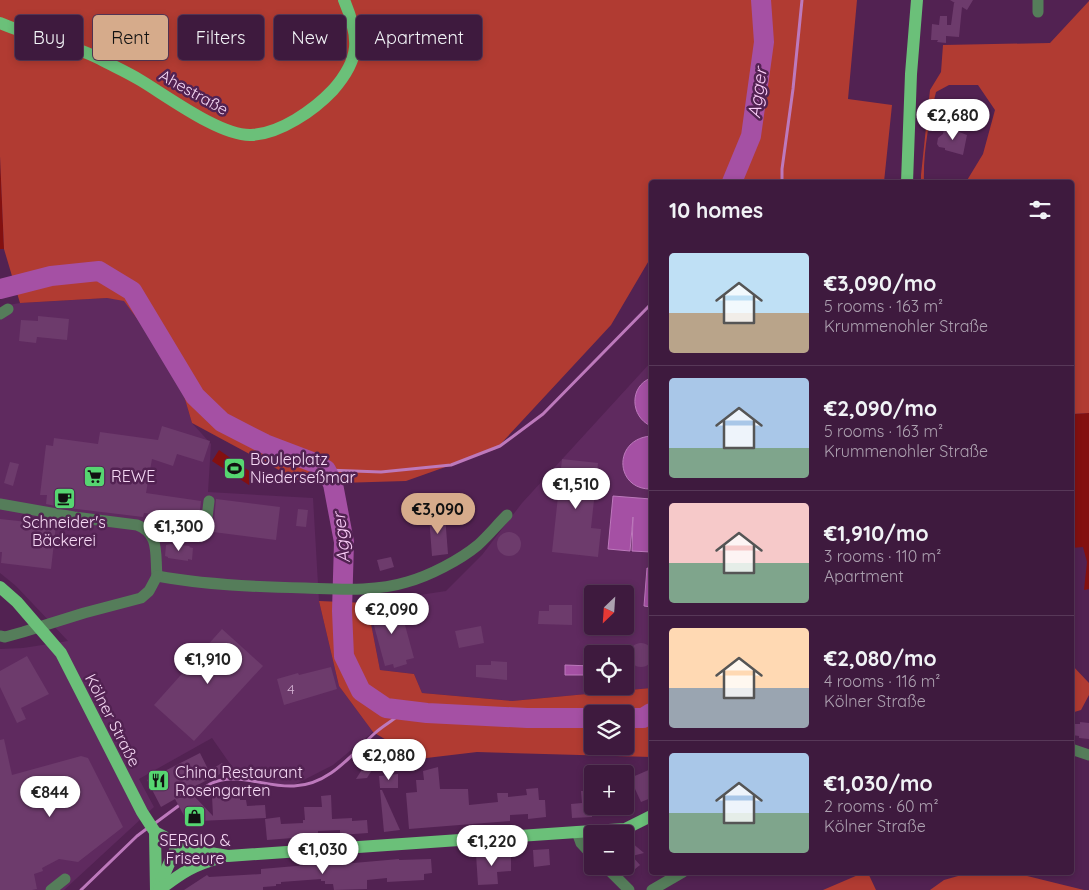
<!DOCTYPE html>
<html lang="en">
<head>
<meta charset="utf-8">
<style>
  :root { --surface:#3e1a3e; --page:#452345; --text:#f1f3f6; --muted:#ada1b0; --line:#573858; --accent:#d6ab8b }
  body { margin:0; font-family:Quicksand,sans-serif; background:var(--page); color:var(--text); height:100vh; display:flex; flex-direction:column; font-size:19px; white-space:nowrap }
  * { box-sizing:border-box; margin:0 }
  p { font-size:16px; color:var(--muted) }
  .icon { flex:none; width:28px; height:28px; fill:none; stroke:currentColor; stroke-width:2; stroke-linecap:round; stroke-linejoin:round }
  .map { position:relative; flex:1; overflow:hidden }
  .sheet { position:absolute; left:649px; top:180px; width:425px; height:695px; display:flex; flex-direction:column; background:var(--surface); border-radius:5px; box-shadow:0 2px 8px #0003,0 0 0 1px var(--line) }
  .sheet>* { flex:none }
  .banner { position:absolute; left:15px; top:15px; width:475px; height:45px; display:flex; gap:10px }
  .needle { width:32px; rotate:205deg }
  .fabs { position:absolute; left:584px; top:585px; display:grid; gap:10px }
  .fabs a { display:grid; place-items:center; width:50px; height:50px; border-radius:5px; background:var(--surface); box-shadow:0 2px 8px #0003,0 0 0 1px var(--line); font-size:25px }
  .price { position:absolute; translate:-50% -42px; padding:0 11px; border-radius:18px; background:#fff; color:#222; font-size:16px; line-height:32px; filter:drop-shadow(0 1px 2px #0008) }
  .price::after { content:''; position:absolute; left:50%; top:30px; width:15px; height:11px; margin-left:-8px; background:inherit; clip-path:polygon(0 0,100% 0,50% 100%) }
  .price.current { background:var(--accent); color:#111 }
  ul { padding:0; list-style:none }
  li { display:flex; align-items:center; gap:15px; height:125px; padding:0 20px }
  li+li { border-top:1px solid var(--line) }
  li span { display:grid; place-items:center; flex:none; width:140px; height:100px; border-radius:5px; color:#555 }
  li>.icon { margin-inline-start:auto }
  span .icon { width:60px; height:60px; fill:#fffc; stroke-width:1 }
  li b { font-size:21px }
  h2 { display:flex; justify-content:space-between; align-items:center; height:60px; padding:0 20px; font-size:21px }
  .tag { padding:0 18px; border-radius:5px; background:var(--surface); box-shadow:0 2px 8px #0003,0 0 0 1px var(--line); font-size:18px; line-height:45px }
  .tag.current { background:var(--accent); color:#111 }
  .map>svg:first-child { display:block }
  .built { fill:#5f2a5f; fill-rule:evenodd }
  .green { fill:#831010 }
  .forest { fill:#b13b32; fill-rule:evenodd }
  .water { fill:#a550a4; stroke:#bd79bc }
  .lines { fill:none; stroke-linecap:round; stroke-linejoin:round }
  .stream { stroke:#bd79bc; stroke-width:3 }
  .river { stroke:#a550a4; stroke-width:20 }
  .building { fill:#6d3b6c }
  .minor { stroke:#557d5a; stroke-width:11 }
  .major { stroke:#6bc079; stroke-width:12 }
  .labels { text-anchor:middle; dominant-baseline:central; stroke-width:5; stroke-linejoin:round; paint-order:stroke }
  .number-label { font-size:14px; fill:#d4b2d3 }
  .street-label { font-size:16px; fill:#f6d9f5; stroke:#522252 }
  .poi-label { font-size:16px; fill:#f6d9f5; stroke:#522252; text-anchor:start }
  .water-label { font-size:18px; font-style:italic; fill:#fbcef9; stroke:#522252 }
</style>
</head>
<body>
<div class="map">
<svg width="1089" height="890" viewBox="0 0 1089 890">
  <rect width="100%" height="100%" fill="#522252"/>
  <g class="built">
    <polygon points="107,298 124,300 168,360 182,389 192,423 211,444 208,492 313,498 319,601 339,686 373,732 333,765 294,785 261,785 247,780 235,771 212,738 139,779 154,807 64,890 0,890 0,649 23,648 68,641 16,586 0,573 0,309 8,305 20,303"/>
    <path d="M651 362V688L512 701 422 693 414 674 380 670 367 603 446 591 482 555 522 503ZM592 594H625V626H592ZM592 654H625V686H592Z"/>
  </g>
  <g class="green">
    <polygon points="0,156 4,249 0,249"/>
    <polygon points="1089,413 1089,589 1084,590 1087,562 1083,547 1071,548 1071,414"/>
    <polygon points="219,450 255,475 249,485 212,461"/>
  </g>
  <g class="forest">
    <polygon points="0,0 857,0 848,99 892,105 884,182 651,182 651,257 611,325 496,449 406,481 305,484 192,423 182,389 168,360 124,301 107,298 20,303 4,249 0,156"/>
    <path d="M1089 1V413L1071 414V182H966L983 154 995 110 978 85H949L936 92C929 120 923 153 924 182H921V175L930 90 941 72 943 45 1050 43Z"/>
    <path d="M319 601 367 603 380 670 414 674 422 693 512 701 651 688V757L477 752 418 759 373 732 339 686ZM592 714H625V746H592Z"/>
    <polygon points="1071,664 1089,683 1089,695 1081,710 1071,713"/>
    <polygon points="865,872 868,873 876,890 823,890"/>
    <polygon points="972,872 1015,873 1084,890 930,890 944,880"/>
  </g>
  <g class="water">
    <path d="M651 378V426C630 417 629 386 651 378Z"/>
    <path d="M651 436V489C615 490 612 439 651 436Z"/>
    <polygon points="613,496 651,499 651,552 632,551 633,517 630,551 608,549"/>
    <polygon points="647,568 651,569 651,607 644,606"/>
    <polygon points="565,665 592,666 592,675 565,675"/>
  </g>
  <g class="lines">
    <g class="stream">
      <polyline points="782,182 782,169 793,89 802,0"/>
      <polyline points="326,470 381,472 451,465 500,446 543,414 651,304"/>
      <path d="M188 799C195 794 203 788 210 784 236 771 267 788 294 786 329 785 351 755 375 733 385 724 396 719 405 710"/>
      <polyline points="154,824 181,804"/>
      <polyline points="81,890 137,836 149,827"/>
    </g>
    <g class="river">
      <polyline points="732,182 751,136 764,42 761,0"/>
      <polyline points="0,289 51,276 99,271 132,291 195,396 222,422 265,444 315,463 326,470 333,484 344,542 342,611 344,656 361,691 386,708 427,713 527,718 592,718"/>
      <polyline points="625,718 643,718 651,713"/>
    </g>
  </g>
  <g class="building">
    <polygon points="950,0 973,0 967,10 962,7 959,37 946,36 946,43 937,42 938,40 931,40 932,24 939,25 940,16 947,16 947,25 951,25 954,3 955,3"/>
    <polygon points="949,128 967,135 963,155 945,150 945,148 939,147 937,144 938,138 943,134 944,129"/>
    <polygon points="38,316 69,319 67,340 37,337 36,343 19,341 21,320 38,321"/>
    <polygon points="162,426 210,441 203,462 177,454 173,466 152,459 146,493 201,501 199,519 144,513 143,517 60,507 46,504 47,495 40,495 46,445 53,446 54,438 98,444 100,432 158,440"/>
    <polygon points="562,459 598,463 591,528 601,529 598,557 552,552"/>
    <polygon points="10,462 19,464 13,486 4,483"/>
    <polygon points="216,499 280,507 276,540 213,532"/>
    <polygon points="298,509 308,510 306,527 296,526"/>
    <polygon points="445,515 448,554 432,556 429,516"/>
    <polygon points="0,519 56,525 51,569 1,563 2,552 0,552"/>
    <circle cx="509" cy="544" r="12"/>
    <polygon points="170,544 190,546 189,547 193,548 192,560 188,559 188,561 168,558 168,557 165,556 166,545"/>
    <polygon points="391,557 394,567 380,571 377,560"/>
    <polygon points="399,603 414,658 406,660 407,664 394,668 393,664 385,666 370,611"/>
    <polygon points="549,605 572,605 572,625 538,624 539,611 549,611"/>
    <polygon points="481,626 484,643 459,648 455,631"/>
    <polygon points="222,629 263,666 194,741 154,705"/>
    <circle cx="641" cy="655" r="12"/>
    <polygon points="27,656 49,694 21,708 26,719 17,723 0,687 0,671"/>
    <polygon points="491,661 507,662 507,680 476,677 476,665 491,665"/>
    <polygon points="331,667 337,689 284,705 277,679 298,673 299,675"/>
    <polygon points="1080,722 1089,723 1089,739 1079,738 1079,736 1072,735 1073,724 1080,724"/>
    <polygon points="4,739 12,775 81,756 88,758 123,827 78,862 59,859 42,868 43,871 34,874 37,889 32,890 0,890 0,740"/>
    <polygon points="200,753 211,775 210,770 222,763 231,772 220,774 211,779 211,778 188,790 190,791 177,798 195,797 213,816 212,796 240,794 240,800 246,800 247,806 265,805 266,818 198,821 188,823 175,799 161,807 147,780"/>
    <polygon points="372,754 379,759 367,778 356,779"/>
    <polygon points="438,767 440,789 468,789 469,805 498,802 497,793 508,793 508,797 527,795 526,789 538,788 539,800 545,800 546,817 528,819 528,814 510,815 510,821 409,829 406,793 417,792 416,780 424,780 423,771"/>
    <polygon points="651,769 651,798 641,802 630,778"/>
    <polygon points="398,774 398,788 380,788 379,776"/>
    <polygon points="380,790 382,790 400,830 384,832"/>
    <polygon points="581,791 592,791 592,817 572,818 571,804 582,803"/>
    <polygon points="331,795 332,819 352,818 352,821 367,820 368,833 340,835 340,830 318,831 318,836 267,840 265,819 280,817 281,824 303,823 303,820 305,820 304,807 322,807 321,796"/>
    <polygon points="625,837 644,853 632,856 640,865 629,874 625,869"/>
    <polygon points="549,849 550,865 534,867 533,850"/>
    <polygon points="511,852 511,871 497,872 498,884 478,885 476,854"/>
    <polygon points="399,859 399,860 431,859 432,873 424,874 424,880 387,882 387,878 367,880 367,889 334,890 333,884 325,884 325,881 321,881 321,879 281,882 281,884 276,884 276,886 263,887 263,890 184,890 207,875 209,877 261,874 261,869 308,865 342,864"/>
  </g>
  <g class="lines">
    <g class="minor">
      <polyline points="1038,0 1038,12"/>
      <polyline points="0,314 8,309"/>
      <path d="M0 504 74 517 137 525C160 533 155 555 157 576"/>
      <polyline points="149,532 157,527 205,534 209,501"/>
      <path d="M157 576C205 585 256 587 305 588 338 589 375 592 407 582 429 576 460 560 478 545 488 536 497 525 507 515"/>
      <polyline points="0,636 5,637 23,632 84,613 141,598 149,591 157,576"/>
      <polyline points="1071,749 1089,755"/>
      <polyline points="577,832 581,843 592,855"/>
      <polyline points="605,866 629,890"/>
      <polyline points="51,890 65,879"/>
      <polyline points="652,890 683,872"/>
    </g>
    <g class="major">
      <path d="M0 23C32 37 69 43 100 59 113 66 127 72 140 80 167 96 220 136 251 135 280 134 314 110 333 90 361 58 360 38 344 0"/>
      <polyline points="907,182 911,74 917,0"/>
      <polyline points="0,587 17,602 61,653 142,812 155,832 178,844 204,852 228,856 577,832 625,829 651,816"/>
      <polyline points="155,832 156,890"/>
      <polyline points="158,888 178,844"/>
      <path d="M159 890C183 872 193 865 223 857"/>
    </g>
  </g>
  <defs>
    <symbol id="stadium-square" viewBox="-11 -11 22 22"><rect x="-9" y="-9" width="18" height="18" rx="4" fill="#56d671" stroke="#522252"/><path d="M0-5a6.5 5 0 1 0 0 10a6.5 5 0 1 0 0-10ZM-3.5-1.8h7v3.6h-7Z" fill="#111"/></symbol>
    <symbol id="supermarket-square" viewBox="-11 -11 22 22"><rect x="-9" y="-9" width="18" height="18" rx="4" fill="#56d671" stroke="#522252"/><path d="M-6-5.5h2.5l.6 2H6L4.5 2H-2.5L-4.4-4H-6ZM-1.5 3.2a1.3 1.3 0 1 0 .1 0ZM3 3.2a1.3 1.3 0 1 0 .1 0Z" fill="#111"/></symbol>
    <symbol id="cafe-square" viewBox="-11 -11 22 22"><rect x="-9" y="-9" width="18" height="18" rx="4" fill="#56d671" stroke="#522252"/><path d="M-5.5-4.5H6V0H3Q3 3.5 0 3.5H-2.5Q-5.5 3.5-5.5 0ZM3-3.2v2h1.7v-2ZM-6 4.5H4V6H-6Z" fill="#111"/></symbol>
    <symbol id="restaurant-square" viewBox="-11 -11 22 22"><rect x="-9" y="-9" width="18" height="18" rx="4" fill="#56d671" stroke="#522252"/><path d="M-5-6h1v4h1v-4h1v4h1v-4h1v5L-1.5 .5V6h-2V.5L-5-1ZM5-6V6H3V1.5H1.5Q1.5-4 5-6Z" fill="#111"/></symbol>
    <symbol id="shop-square" viewBox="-11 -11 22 22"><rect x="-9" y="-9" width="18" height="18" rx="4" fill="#56d671" stroke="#522252"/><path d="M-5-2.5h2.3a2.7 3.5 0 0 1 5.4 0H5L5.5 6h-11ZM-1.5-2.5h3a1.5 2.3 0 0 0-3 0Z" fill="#111"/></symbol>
  </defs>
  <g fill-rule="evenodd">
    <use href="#stadium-square" x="222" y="456" width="25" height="25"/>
    <use href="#supermarket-square" x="82" y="464" width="25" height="25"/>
    <use href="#cafe-square" x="52" y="486" width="25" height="25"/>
    <use href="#restaurant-square" x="146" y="768" width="25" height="25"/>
    <use href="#shop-square" x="182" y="804" width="25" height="25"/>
  </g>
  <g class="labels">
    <g class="number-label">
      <text x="291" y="689">4</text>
    </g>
    <g class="street-label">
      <text transform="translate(194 92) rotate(29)">Ahestraße</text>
      <text transform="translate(113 720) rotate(63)">Kölner Straße</text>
    </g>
    <g class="poi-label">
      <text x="250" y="459">Bouleplatz<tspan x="250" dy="18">Niederseßmar</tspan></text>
      <text x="111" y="476">REWE</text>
      <text x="64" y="522" text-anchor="middle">Schneider's<tspan x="64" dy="18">Bäckerei</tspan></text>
      <text x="175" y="772">China Restaurant<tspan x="175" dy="18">Rosengarten</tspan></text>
      <text x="195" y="840" text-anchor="middle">SERGIO &amp;<tspan x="195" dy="18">Friseure</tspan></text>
    </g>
    <g class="water-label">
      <text transform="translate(757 93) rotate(-82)">Agger</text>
      <text transform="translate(341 538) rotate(-96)">Agger</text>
    </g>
  </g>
</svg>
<div class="fabs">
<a><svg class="needle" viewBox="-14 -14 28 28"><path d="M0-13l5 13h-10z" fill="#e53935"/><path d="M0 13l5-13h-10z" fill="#ada1b0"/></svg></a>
<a><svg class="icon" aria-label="locate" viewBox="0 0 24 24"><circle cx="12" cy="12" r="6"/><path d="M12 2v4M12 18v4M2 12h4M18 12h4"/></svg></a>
<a><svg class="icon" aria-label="layers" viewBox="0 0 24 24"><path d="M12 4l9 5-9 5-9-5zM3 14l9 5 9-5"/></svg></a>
<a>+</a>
<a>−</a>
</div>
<b class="price" style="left:953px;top:141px">€2,680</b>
<b class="price" style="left:576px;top:510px">€1,510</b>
<b class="price current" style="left:438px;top:535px">€3,090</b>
<b class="price" style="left:179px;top:552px">€1,300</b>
<b class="price" style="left:392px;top:635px">€2,090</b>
<b class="price" style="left:208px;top:685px">€1,910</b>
<b class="price" style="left:389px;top:781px">€2,080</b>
<b class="price" style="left:50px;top:818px">€844</b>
<b class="price" style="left:492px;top:867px">€1,220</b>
<b class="price" style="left:323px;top:875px">€1,030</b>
<div class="banner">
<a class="tag">Buy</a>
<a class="tag current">Rent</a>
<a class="tag">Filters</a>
<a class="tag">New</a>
<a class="tag">Apartment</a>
</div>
<section class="sheet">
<h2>10 homes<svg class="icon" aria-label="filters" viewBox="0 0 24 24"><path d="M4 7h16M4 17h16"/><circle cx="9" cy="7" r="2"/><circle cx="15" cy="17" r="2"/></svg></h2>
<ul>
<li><span style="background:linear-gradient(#bfe0f5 60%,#b9a48a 0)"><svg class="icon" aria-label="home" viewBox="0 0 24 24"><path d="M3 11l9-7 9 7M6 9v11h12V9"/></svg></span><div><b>€3,090/mo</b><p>5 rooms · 163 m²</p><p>Krummenohler Straße</p></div></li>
<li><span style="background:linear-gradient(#a9c7e8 70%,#7fa58c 0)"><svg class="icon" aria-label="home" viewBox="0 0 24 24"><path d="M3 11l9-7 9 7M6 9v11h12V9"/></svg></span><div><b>€2,090/mo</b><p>5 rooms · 163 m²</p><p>Krummenohler Straße</p></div></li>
<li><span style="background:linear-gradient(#f6c9c9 60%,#7fa58c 0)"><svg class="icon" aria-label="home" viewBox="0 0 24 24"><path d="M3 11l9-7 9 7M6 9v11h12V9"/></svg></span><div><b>€1,910/mo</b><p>3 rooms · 110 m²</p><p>Apartment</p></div></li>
<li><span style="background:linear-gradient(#ffd9b3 60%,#9aa5b1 0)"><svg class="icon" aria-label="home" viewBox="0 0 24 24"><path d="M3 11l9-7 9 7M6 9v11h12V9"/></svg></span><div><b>€2,080/mo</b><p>4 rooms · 116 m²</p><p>Kölner Straße</p></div></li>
<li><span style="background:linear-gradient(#a9c7e8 60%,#7fa58c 0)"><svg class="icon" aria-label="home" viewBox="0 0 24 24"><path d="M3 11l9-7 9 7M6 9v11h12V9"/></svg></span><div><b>€1,030/mo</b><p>2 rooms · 60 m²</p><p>Kölner Straße</p></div></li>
</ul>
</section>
</div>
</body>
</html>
